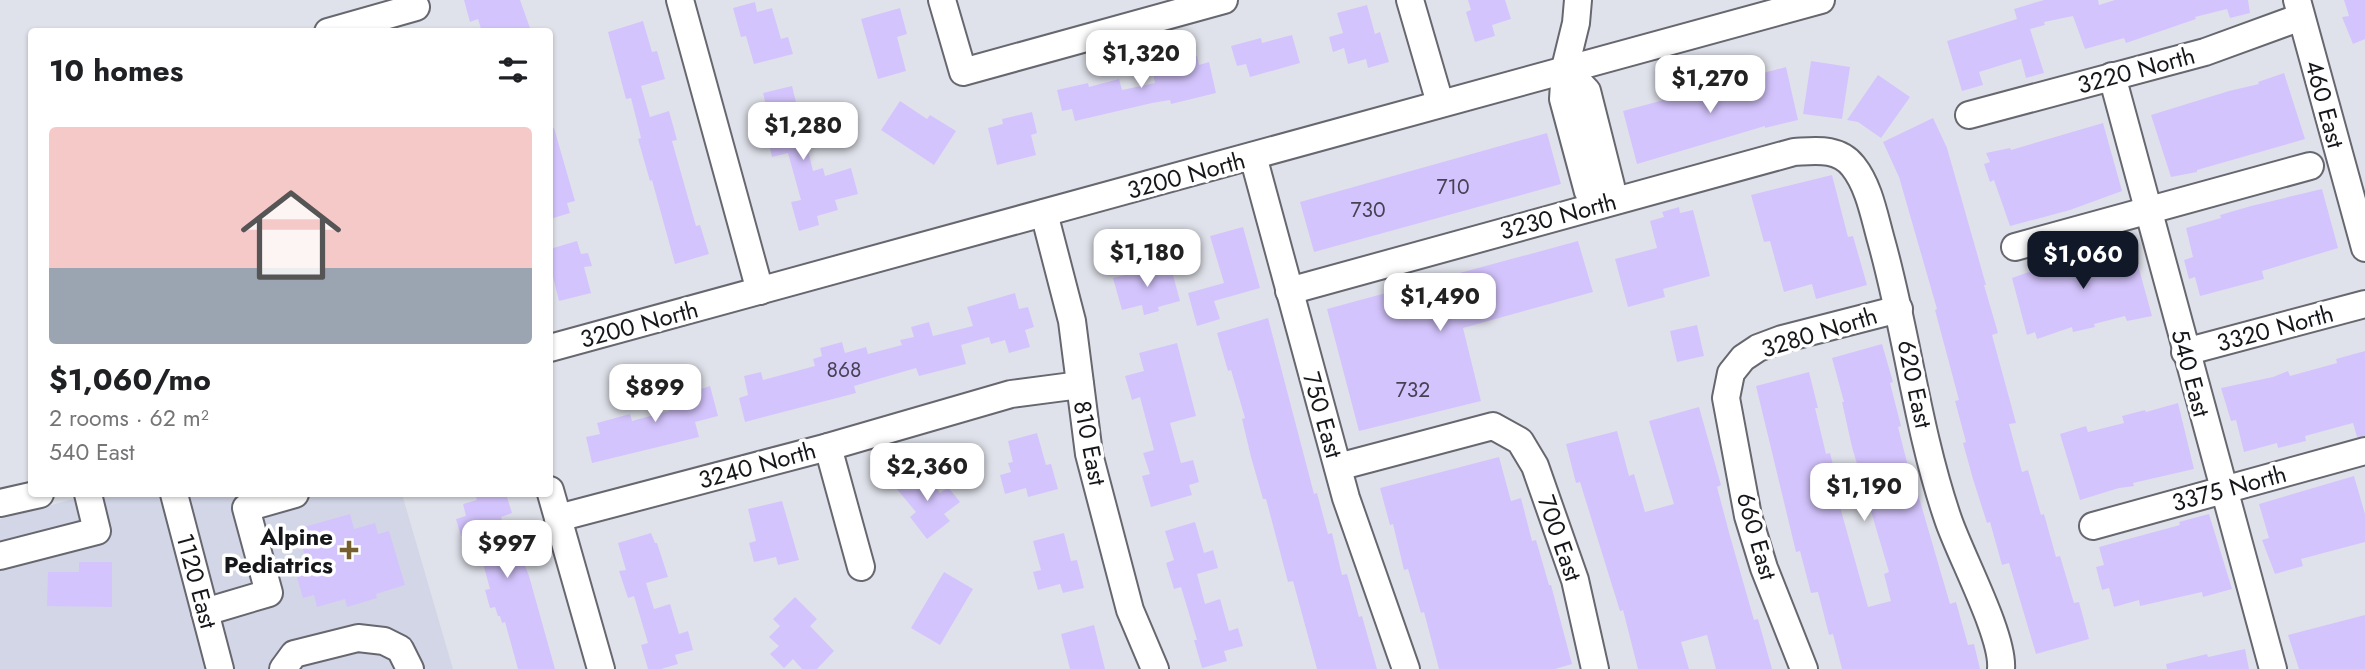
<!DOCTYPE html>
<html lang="en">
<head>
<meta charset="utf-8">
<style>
  :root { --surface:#fff; --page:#f6f6f6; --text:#202124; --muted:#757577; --line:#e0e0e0; --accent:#111827 }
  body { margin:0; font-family:Jost,sans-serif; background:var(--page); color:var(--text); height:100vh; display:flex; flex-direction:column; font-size:26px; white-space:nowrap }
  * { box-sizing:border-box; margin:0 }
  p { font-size:23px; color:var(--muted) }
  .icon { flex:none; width:38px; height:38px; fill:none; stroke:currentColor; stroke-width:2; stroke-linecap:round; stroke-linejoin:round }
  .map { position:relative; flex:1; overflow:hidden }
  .drawer { position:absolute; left:28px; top:28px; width:525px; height:469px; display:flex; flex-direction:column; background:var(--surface); border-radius:7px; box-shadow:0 2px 5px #0004 }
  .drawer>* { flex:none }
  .price { position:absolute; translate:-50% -60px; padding:0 16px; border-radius:14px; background:#fff; color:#222; font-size:23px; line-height:46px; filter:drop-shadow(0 2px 4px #0008) }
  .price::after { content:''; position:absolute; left:50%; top:42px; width:21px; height:16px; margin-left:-10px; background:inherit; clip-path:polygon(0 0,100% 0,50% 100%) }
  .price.active { background:var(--accent); color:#fff }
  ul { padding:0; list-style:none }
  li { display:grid; align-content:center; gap:14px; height:371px; padding:0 21px }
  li+li { border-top:2px solid var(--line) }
  li span { display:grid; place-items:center; height:217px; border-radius:7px; color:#555 }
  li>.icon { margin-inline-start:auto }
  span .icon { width:126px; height:126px; fill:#fffc; stroke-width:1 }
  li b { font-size:30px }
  h2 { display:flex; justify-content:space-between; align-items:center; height:84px; padding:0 21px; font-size:30px }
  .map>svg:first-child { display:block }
  .built { fill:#d3d6e7 }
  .building { fill:#d4c4fd }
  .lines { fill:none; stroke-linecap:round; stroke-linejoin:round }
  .minor-casing { stroke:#66676f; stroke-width:30 }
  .minor { stroke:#fff; stroke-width:26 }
  .poi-dot { fill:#755f2f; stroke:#fff; stroke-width:2.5 }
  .labels { text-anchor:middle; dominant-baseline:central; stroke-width:7; stroke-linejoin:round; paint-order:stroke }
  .number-label { font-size:21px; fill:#464253 }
  .street-label { font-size:24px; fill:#16171a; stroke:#fff }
  .poi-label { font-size:24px; font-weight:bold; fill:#16171a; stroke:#fff; text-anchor:end }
</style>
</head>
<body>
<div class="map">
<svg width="2365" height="669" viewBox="0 0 2365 669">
  <rect width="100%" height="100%" fill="#e0e2eb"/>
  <polygon class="built" points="92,494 402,494 453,669 0,669 0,519"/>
  <g class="building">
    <polygon points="464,0 520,0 530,28 517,32 482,32 478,19 470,22"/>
    <polygon points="1468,0 1505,0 1511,19 1492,25 1495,36 1475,42 1466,12 1471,10"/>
    <polygon points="2044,0 2098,0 2099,5 2115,0 2248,0 2250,13 2230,18 2227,9 2195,17 2196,19 2126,43 2124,38 2085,49 2073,16 2044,22 2045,25 2030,29 2044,73 2026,78 2021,59 1979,72 1983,85 1962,91 1947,41 2017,19 2014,9"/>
    <polygon points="2344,0 2365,0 2365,39 2353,44 2342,17 2349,16"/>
    <polygon points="755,2 757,12 772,8 781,39 788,37 793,54 754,64 746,36 741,37 733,8"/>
    <polygon points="1367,5 1375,34 1380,32 1389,62 1368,68 1366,59 1348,64 1344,48 1333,52 1329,37 1343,33 1337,13"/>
    <polygon points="900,8 907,34 897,37 906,71 878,79 861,19"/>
    <polygon points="643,21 652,52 657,51 665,79 641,86 650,117 669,111 677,140 672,141 696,226 700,225 709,254 675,264 652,180 650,181 638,139 641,138 631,98 626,99 608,32"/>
    <polygon points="1292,35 1300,63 1250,77 1246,64 1237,66 1231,46 1261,38 1262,43"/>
    <polygon points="1197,56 1199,65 1209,62 1216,93 1171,104 1170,100 1152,103 1075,121 1072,109 1062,111 1057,90 1088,83 1089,87 1119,79 1122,90 1155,83 1151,65"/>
    <polygon points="1811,61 1850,67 1842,119 1803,114"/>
    <polygon points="1786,67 1798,120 1765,128 1765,126 1637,164 1623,111"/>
    <polygon points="2284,73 2305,139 2197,170 2197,172 2171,177 2151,115 2229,91 2259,84 2258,82"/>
    <polygon points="1878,75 1910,97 1881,138 1858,122 1847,120"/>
    <polygon points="792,86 813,171 823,168 825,176 851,168 858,194 835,200 838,210 817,216 819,225 799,231 791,202 801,200 788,153 772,157 765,126 771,125 763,93"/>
    <polygon points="900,101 927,119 930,115 956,131 934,165 881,130"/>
    <polygon points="1032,112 1037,133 1031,135 1036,155 997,165 988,128 1003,124 1002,119"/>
    <polygon points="1933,118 1947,148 1986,285 1984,285 1998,333 1992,335 2016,423 2009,424 2022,472 2028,470 2041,515 2044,514 2056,557 2060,556 2074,603 2079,602 2089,639 2036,654 2009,563 2002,565 1990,522 1987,523 1973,479 1963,443 1966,442 1955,401 1959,400 1935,310 1937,309 1899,177 1883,142"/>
    <polygon points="2103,123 2122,191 2070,210 2010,226 1994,180 1990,182 1984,164 1990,162 1986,153 2010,148 2011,150"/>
    <polygon points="554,128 575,201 567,203 570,213 550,219 550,129"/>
    <polygon points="1547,133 1561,184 1314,252 1300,202"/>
    <polygon points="1832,175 1848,237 1853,236 1867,285 1816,299 1812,284 1784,292 1770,241 1764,242 1751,195"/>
    <polygon points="2322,189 2338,248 2262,271 2264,279 2200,296 2195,277 2189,279 2184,260 2193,257 2186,228 2221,218 2220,215 2251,206"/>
    <polygon points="1679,207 1680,213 1693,210 1710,276 1663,289 1665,297 1628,307 1615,259 1657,248 1650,221 1664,217 1662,212"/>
    <polygon points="1243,227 1260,288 1214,301 1220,319 1197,326 1188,293 1224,283 1210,236"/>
    <polygon points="2131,240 2152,316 2127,321 2125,316 2094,324 2095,327 2073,332 2072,327 2037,339 2035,332 2027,335 2012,278 2054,263 2079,257 2078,252"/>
    <polygon points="577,241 581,254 588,253 592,266 584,267 591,293 559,301 552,273 550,274 550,249"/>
    <polygon points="1578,241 1593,292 1463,328 1481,401 1359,431 1327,309"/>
    <polygon points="1170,264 1180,301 1158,307 1159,311 1144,315 1142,305 1122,310 1113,278"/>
    <polygon points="1015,293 1019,309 1028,307 1034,327 1025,330 1030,347 1009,353 1005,340 991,344 989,337 961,345 966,364 919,376 916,368 854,386 856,393 745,422 739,398 748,395 744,376 761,372 763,380 815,366 813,359 822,356 820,348 842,342 845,353 866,347 868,354 902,345 900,340 914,337 911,327 929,322 933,336 973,326 967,307"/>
    <polygon points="1268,318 1314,494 1317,493 1328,534 1332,533 1342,575 1347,574 1359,617 1362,616 1377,669 1317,669 1293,581 1288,582 1266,499 1263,499 1251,457 1242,419 1245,418 1231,370 1228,371 1217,333"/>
    <polygon points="1697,325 1704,356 1677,362 1670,331"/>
    <polygon points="1177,343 1196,416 1170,423 1181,463 1193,460 1199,482 1189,485 1192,495 1151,507 1142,476 1150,474 1143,453 1154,450 1140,397 1132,400 1125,376 1144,371 1139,353"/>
    <polygon points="1882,344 1893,382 1890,383 1901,426 1898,427 1911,478 1913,477 1950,604 1956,602 1968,645 1974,644 1980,669 1842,669 1833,634 1829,635 1818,592 1811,593 1800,551 1796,552 1756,386 1809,372 1818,408 1815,408 1826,454 1830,453 1839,488 1835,489 1868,607 1891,601 1884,574 1889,572 1852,447 1842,402 1844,402 1832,358"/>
    <polygon points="2365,351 2365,436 2357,437 2353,423 2305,436 2306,441 2278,448 2277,443 2244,452 2236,420 2231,421 2221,388 2273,377 2288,371 2290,376 2337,363 2336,359"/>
    <polygon points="683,377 686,386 699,382 701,389 710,386 718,416 695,422 699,437 592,463 586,437 600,434 597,423 630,414 632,421 669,411 661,383"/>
    <polygon points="2178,403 2194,469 2133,483 2134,486 2119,488 2080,500 2060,434 2086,426 2088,432 2124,423 2122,416 2145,410 2146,412"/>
    <polygon points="1699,407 1721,485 1717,487 1730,536 1754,620 1758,619 1772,669 1716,669 1707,635 1681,642 1689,669 1638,669 1623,610 1620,611 1580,482 1576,483 1566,444 1617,431 1629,476 1634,474 1645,512 1674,504 1649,421"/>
    <polygon points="1037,433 1046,465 1051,464 1058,489 1028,497 1026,488 1005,494 1000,475 1011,472 1008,463 1013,462 1008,441"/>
    <polygon points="1499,457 1511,501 1521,498 1532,541 1536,540 1549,585 1551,585 1572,664 1555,669 1439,669 1424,612 1421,613 1408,569 1404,570 1393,524 1390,525 1380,488"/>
    <polygon points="921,469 940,493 948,487 960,502 944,514 950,521 927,539 910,517 916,512 896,488"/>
    <polygon points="2354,476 2365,514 2365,542 2301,559 2303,566 2275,574 2262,540 2269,538 2259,504"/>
    <polygon points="475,494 506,494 512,513 501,517 515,565 524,563 529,576 555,669 518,669 505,622 502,623 500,616 498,616 495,607 490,608 485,590 490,589 481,556 478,557 475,546 471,548 468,534 461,536 456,519 466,516 463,504 477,500"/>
    <polygon points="782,501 799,560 778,565 776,557 754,562 749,543 756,541 748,509"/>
    <polygon points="350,514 354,529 375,523 378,534 389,531 405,585 376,594 377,598 347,607 345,599 317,607 314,595 303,598 295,570 308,566 297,529"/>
    <polygon points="2209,514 2232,589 2203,597 2202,592 2140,606 2139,600 2114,607 2109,588 2102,590 2096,567 2104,565 2099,547 2180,525 2179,522"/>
    <polygon points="1195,522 1204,553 1213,550 1218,568 1197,574 1205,604 1220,599 1229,631 1238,628 1243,646 1224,651 1227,661 1202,668 1194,640 1197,640 1181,587 1174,589 1166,563 1174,560 1165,531"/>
    <polygon points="651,533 655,543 657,543 668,577 646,583 654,609 670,604 679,634 688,631 693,650 675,655 678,664 661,669 648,669 641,645 648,643 634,596 628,598 619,571 626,570 618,543"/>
    <polygon points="1064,533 1071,561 1077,560 1084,588 1063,593 1060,584 1038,590 1033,572 1041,570 1033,541"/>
    <polygon points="79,562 112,562 112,607 47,606 48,572 79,572"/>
    <polygon points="944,572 973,589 940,645 911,628"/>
    <polygon points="795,597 817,619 810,626 834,651 817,669 802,669 793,659 784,668 770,654 779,646 769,637 780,626 773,619"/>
    <polygon points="2365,615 2365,669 2299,669 2288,635"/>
    <polygon points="1094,625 1105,669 1070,669 1061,634"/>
    <polygon points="2245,649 2249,669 2167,669 2166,664 2207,654 2208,657"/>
  </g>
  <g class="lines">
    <defs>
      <g id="minor">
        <polyline points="680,0 760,291"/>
        <polyline points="942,0 963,72 1224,0"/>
        <polyline points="1410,0 1440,103"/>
        <polyline points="2297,0 2365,248"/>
        <polyline points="328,32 416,7"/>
        <polyline points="1565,68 1587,91 1611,186 1604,203 1588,192 1563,99 1565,68 1576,23 1578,0"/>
        <polyline points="2112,76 2273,669"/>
        <polyline points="1969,115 2205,52 2301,17"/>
        <polyline points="1253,156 1346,498 1406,669"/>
        <polyline points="1044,213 1072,321 1089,454 1130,610 1155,669"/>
        <polyline points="2015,247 2310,166"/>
        <path d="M1289 291 1794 152C1815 151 1838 147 1853 166 1869 186 1874 215 1881 240 1907 332 1917 429 1948 519 1960 555 2004 636 2001 669"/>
        <polyline points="550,348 1821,0"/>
        <polyline points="2185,352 2365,304"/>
        <polyline points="828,447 861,567"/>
        <polyline points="1338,467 1493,426 1520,441 1535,466 1575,580 1595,669"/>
        <polyline points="550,490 601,669"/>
        <polyline points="174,494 220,669"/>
        <polyline points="0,503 40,494"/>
        <polyline points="558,518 828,447 1011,394 1080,385"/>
        <polyline points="2093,526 2365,451"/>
        <polyline points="0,556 97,531 88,494"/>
        <polyline points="205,612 269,593 246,508 295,494"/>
        <polyline points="283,669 294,654 358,638 384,641 400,649 410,669"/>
        <polyline points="1804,669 1764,568 1748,516 1726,398 1731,373 1743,358 1758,348 1782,339 1899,309"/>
      </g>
    </defs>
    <use href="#minor" class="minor-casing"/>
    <use href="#minor" class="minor"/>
  </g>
  <path class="poi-dot" d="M345.5 539.5h7v7h7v7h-7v7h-7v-7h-7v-7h7z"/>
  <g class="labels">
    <g class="number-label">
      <text x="1453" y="187">710</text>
      <text x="1368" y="210">730</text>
      <text x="844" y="370">868</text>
      <text x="1413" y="390">732</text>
    </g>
    <g class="street-label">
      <text transform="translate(2136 70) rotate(-15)">3220 North</text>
      <text transform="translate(2325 104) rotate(75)">460 East</text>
      <text transform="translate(1186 175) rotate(-15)">3200 North</text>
      <text transform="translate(1558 216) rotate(-15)">3230 North</text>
      <text transform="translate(639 324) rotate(-15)">3200 North</text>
      <text transform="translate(2275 328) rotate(-15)">3320 North</text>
      <text transform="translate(1819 332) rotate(-17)">3280 North</text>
      <text transform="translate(2191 373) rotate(75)">540 East</text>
      <text transform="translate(1915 384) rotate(78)">620 East</text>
      <text transform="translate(1323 415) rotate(74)">750 East</text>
      <text transform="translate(1090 443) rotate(79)">810 East</text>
      <text transform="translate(757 465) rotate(-15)">3240 North</text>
      <text transform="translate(2229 488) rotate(-15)">3375 North</text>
      <text transform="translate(1757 536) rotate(74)">660 East</text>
      <text transform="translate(1560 538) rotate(71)">700 East</text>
      <text transform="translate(197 581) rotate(75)">1120 East</text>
    </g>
    <g class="poi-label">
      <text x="333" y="536">Alpine<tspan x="333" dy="28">Pediatrics</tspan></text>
    </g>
  </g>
</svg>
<b class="price" style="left:1141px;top:90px">$1,320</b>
<b class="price" style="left:1710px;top:115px">$1,270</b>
<b class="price" style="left:803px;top:162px">$1,280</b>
<b class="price" style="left:1147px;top:289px">$1,180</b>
<b class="price active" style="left:2083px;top:291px">$1,060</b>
<b class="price" style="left:1440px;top:333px">$1,490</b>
<b class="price" style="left:655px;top:424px">$899</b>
<b class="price" style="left:927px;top:503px">$2,360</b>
<b class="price" style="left:1864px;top:523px">$1,190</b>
<b class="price" style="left:507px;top:580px">$997</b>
<section class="drawer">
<h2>10 homes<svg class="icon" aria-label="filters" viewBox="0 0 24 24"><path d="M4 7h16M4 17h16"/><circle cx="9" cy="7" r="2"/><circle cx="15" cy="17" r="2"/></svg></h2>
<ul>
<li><span style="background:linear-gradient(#f6c9c9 65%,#9aa5b1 0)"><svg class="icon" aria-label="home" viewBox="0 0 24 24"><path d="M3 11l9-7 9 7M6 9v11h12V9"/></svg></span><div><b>$1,060/mo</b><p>2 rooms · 62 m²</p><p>540 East</p></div></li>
</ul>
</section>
</div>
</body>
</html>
